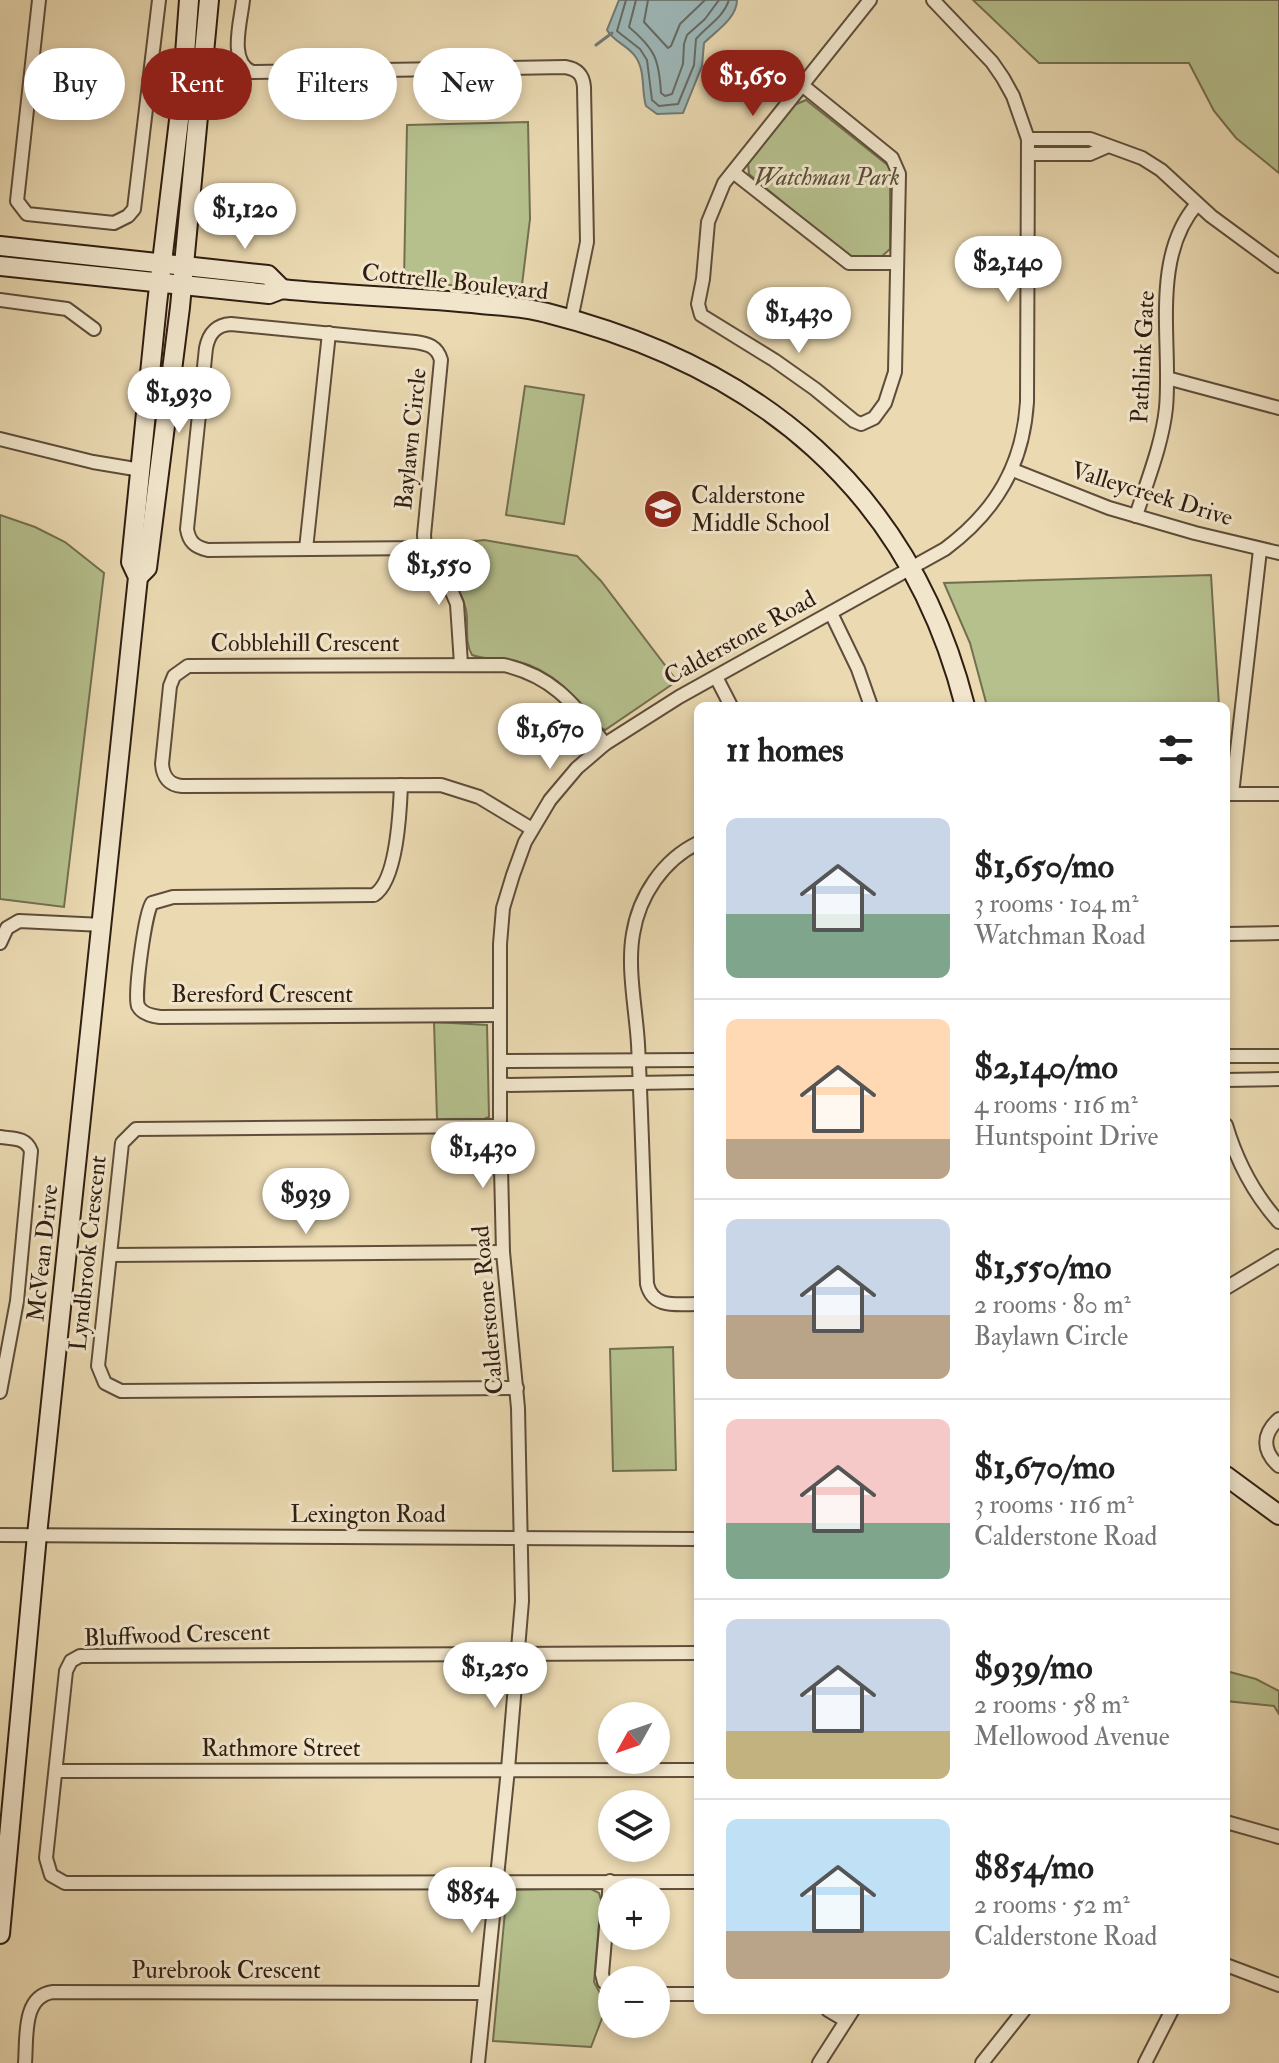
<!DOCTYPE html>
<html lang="en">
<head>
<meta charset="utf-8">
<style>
  :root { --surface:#fff; --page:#f6f6f6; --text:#222; --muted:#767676; --line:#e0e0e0; --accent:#8f2418 }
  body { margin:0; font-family:"IM FELL Double Pica",serif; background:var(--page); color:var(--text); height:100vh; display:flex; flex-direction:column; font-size:30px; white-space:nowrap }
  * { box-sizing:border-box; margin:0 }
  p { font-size:26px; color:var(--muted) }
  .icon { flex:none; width:44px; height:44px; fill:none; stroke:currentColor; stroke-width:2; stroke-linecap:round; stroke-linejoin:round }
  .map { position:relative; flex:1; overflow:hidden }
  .panel { position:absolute; left:694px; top:702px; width:536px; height:1312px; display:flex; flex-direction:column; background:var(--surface); border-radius:12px; box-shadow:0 4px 12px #0003 }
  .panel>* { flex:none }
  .top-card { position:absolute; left:24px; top:48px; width:550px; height:72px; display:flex; gap:16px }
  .needle { width:52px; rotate:230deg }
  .controls { position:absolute; left:598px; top:1702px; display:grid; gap:16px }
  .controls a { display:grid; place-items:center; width:72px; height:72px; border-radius:50%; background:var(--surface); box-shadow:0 4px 12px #0003; font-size:40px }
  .price { position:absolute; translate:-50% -68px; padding:0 18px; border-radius:28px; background:#fff; color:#222; font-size:26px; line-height:52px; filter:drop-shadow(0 2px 4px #0008) }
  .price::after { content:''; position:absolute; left:50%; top:48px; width:24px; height:18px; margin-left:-12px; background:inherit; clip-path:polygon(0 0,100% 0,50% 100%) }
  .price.active { background:var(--accent); color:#fff }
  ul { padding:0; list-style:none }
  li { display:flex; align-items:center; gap:24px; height:200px; padding:0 32px }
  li+li { border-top:2px solid var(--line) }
  li span { display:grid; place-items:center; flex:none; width:224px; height:160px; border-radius:12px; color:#555 }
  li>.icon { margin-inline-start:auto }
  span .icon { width:96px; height:96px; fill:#fffc; stroke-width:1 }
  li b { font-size:34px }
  h2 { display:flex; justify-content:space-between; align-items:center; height:96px; padding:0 32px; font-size:34px }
  .pill { padding:0 28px; border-radius:36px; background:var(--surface); box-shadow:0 4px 12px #0003; font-size:28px; line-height:72px }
  .pill.active { background:var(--accent); color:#fff }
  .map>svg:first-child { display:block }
  .green { fill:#b5c08d; stroke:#726f50; stroke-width:2 }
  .water { fill:#9db7b7; stroke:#717a75; stroke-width:2 }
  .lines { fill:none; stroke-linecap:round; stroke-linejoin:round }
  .shore { stroke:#666a64; stroke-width:2 }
  .stream { stroke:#717a75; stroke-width:3 }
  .minor-casing { stroke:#5e4d3a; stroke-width:16 }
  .secondary-casing { stroke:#301e12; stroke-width:22 }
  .minor { stroke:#f1e6cc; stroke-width:12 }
  .secondary { stroke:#f1e6cc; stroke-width:18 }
  .labels { text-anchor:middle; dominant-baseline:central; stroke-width:6; stroke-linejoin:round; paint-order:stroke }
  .park-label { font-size:24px; font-style:italic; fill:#584f37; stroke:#f1e6cc }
  .street-label { font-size:24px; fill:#301e12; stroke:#f1e6cc }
  .poi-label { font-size:24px; fill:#301e12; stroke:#f1e6cc; text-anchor:start }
</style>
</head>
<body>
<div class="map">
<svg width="1279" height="2063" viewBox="0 0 1279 2063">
  <rect width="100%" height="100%" fill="#ead9b1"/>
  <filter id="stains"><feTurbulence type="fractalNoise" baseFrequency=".0025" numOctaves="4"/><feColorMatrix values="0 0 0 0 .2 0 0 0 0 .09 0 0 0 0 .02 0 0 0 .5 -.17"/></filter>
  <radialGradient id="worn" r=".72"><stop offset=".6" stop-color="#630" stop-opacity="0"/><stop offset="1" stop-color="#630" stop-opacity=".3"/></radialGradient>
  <g class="green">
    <polygon points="973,0 1279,0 1279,173 1236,138 1214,111 1189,63 1039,63"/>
    <polygon points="806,100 890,167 890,249 880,258 848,256 749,174 748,163 794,105"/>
    <polygon points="528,122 530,219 521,293 404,280 407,125"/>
    <polygon points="525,386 584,395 564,524 506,515"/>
    <polygon points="0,515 35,527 65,542 104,573 64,907 0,899"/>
    <path d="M484 540 577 556 601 581 677 681 605 730 599 727C576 697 554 670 516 661 501 658 485 660 472 655 464 642 469 624 466 610 461 585 443 569 435 546Z"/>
    <polygon points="1211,575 1219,706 987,706 970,643 944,583"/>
    <polygon points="434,1022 487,1025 489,1117 484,1119 437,1119"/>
    <polygon points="673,1347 676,1470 613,1471 610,1349"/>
    <polygon points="1226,1671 1256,1679 1279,1691 1279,1714 1274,1706 1226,1701"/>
    <polygon points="589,1888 599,1893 601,1900 594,1982 601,1995 609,2000 591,2047 493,2041 507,1890"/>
  </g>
  <path class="water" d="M619 0H737C737 18 716 31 704 43L702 66 683 113 657 114 646 106C641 90 646 71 635 56 627 45 614 42 607 30Z"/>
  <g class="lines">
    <g class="shore">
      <path d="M626 0 617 31 640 49 647 60 652 100 659 106 678 104 694 65 696 39C708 25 723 18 729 0"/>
      <path d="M636 0 629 27C655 49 659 59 661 93L665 96 672 94 683 64 684 44 687 35 705 19 719 0"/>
      <polyline points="648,0 644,22 668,48 671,46 680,24 705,0"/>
    </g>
    <polyline class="stream" points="596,45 612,33"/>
    <defs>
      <g id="minor">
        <polyline points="39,0 17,201 27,214 114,223 128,216 134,209 159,0"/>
        <path d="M243 0C241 21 228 62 252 72L565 67C578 69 583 75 584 87L587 242 571 320"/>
        <polyline points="802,85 892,158 899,174 895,372 885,403 874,418 861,424 854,421 815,389 774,360 701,315 698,304 703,279 708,222 724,183 870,0"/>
        <polyline points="1028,139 1090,139 1142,158 1161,170 1211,216 1279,266"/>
        <polyline points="1030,154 1090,154 1106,147"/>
        <polyline points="733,172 849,263 897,263"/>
        <polyline points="0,300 67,309 94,329"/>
        <polyline points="1167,378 1279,408"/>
        <polyline points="0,439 93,462 141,470"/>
        <polyline points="1013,470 1109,508 1195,533 1279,553"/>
        <path d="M1136 516C1147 481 1162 445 1166 408 1172 343 1150 258 1197 204"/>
        <path d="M425 548 208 550C195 547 189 542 187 529L206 348C209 333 216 325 231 324L415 342C428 344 437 346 441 360L424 535 425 548 449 585 457 604 461 664"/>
        <polyline points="306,549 329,333"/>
        <polyline points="831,613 858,669 871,706"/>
        <polyline points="716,677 731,706"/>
        <path d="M401 785C400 811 397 881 374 895L173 897 152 903C145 913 134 994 138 1006 142 1014 152 1016 160 1017L499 1015"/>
        <polyline points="1226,794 1279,794"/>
        <polyline points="1232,794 1260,550"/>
        <path d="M532 829 479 797 441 785 182 786C169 785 163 777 162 764L170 686 174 676 188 666 504 665C555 677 574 705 605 744"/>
        <path d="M698 843C663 860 639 896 633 934 627 969 636 1009 638 1044 642 1124 644 1204 647 1284 653 1309 677 1304 698 1304"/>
        <polyline points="1226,934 1279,933"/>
        <polyline points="0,943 7,928 19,921 103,925"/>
        <polyline points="1226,1056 1279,1056"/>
        <polyline points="500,1061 698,1060"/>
        <polyline points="1226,1080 1279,1079"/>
        <polyline points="500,1085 698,1082"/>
        <path d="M1226 1125C1237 1162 1253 1193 1279 1222"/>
        <polyline points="500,1126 136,1129 122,1143 98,1366 105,1383 121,1391 517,1388"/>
        <path d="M0 1137C13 1139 26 1137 31 1151L17 1301 0 1392"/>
        <polyline points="110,1255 503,1252"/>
        <polyline points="1226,1288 1279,1256"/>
        <path d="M1279 1419C1262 1434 1262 1451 1279 1466"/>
        <polyline points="0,1535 698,1539"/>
        <polyline points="698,1653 80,1656 71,1661 66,1671 46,1858 51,1875 65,1883 698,1882"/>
        <polyline points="56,1771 698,1770"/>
        <polyline points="1226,1822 1279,1837"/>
        <polyline points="610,1881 602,1974 604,1982 612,1990"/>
        <polyline points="1226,1965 1279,1985"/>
        <polyline points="656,1994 698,1994"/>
        <polyline points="828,2010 845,2020"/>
        <path d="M25 2063C27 2038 22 1996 53 1992L484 1993"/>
        <path d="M478 2063 508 1769 522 1601 518 1408 503 1252 500 1126V944L503 908 513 875 525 842 550 800 577 768 605 744 679 697 945 549C996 511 1023 465 1027 402L1028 139 1013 96 1003 78 992 62 933 0"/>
        <polyline points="819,2063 853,2010"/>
        <polyline points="982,2063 1024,2010"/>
        <polyline points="1145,2063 1172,2010"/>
      </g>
      <g id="secondary">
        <polyline points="0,246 268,275 282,289"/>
        <path d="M0 266 269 294 282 289C348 296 415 297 481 304 503 306 526 307 547 313 758 366 910 489 965 706"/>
        <polyline points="138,577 147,568 180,307 209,0"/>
        <polyline points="1226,1476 1279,1515"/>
        <polyline points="0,1934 37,1535 138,577 131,562 157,304 182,95 189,0"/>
      </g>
    </defs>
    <use href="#minor" class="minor-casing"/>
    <use href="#secondary" class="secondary-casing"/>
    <use href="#minor" class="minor"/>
    <use href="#secondary" class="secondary"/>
  </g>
  <defs>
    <symbol id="school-disc" viewBox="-11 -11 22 22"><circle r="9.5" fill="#8f2418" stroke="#f1e6cc"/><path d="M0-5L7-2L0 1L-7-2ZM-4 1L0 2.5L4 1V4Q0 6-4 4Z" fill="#fff"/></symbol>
  </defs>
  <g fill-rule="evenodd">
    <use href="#school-disc" x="641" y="487" width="44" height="44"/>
  </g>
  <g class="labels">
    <g class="park-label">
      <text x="827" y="177">Watchman Park</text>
    </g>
    <g class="street-label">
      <text transform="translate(455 282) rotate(6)">Cottrelle Boulevard</text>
      <text transform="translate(1143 357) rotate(-87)">Pathlink Gate</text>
      <text transform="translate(411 439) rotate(-84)">Baylawn Circle</text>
      <text transform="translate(1152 494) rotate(17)">Valleycreek Drive</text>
      <text transform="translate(740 638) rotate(-29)">Calderstone Road</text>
      <text x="305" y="643">Cobblehill Crescent</text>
      <text x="262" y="994">Beresford Crescent</text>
      <text transform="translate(43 1253) rotate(-84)">McVean Drive</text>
      <text transform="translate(88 1253) rotate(-84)">Lyndbrook Crescent</text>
      <text transform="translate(488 1310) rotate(-95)">Calderstone Road</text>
      <text x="368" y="1514">Lexington Road</text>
      <text transform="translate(177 1635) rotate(-2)">Bluffwood Crescent</text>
      <text x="281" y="1748">Rathmore Street</text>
      <text x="226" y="1970">Purebrook Crescent</text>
    </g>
    <g class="poi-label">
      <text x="691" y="495">Calderstone<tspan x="691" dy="28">Middle School</tspan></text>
    </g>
  </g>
  <rect width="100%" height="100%" filter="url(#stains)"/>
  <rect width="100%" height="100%" fill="url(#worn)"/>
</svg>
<div class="controls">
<a><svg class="needle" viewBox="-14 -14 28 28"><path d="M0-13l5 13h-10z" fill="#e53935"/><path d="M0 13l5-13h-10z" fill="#767676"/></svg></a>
<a><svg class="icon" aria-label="layers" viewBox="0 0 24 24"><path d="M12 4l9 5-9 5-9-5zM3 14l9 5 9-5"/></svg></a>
<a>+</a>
<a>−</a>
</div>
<b class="price active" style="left:753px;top:118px">$1,650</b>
<b class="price" style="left:245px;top:251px">$1,120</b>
<b class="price" style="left:1008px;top:304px">$2,140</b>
<b class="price" style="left:799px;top:355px">$1,430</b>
<b class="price" style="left:179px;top:435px">$1,930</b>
<b class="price" style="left:439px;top:607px">$1,550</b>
<b class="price" style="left:550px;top:771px">$1,670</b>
<b class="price" style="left:483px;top:1190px">$1,430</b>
<b class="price" style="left:306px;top:1236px">$939</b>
<b class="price" style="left:495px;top:1710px">$1,250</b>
<b class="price" style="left:472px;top:1935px">$854</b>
<div class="top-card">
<a class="pill">Buy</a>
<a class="pill active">Rent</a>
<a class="pill">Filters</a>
<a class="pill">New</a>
</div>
<section class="panel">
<h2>11 homes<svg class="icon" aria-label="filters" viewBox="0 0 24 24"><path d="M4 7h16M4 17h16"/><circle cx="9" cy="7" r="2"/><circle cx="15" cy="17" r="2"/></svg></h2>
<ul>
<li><span style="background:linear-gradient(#c9d6e8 60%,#7fa58c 0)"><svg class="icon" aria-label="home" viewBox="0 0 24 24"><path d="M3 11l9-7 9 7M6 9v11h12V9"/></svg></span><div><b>$1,650/mo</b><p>3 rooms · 104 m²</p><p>Watchman Road</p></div></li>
<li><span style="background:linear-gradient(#ffd9b3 75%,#b9a48a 0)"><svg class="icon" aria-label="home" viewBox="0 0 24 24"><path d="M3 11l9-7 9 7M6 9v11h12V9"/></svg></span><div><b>$2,140/mo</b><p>4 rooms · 116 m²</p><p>Huntspoint Drive</p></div></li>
<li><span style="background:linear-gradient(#c9d6e8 60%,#b9a48a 0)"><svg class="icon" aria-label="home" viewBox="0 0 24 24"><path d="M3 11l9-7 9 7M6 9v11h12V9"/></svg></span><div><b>$1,550/mo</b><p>2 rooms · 80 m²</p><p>Baylawn Circle</p></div></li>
<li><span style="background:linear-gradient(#f6c9c9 65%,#7fa58c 0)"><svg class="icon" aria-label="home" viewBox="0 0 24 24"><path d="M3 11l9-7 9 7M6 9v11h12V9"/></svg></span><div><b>$1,670/mo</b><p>3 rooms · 116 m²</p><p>Calderstone Road</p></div></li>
<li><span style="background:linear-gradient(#c9d6e8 70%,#c2b280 0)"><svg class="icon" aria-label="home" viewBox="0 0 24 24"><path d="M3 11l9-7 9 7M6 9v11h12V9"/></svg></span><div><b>$939/mo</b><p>2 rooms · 58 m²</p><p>Mellowood Avenue</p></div></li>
<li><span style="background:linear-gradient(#bfe0f5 70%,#b9a48a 0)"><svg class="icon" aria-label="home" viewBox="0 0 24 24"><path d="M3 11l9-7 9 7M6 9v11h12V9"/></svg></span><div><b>$854/mo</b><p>2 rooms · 52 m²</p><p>Calderstone Road</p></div></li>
</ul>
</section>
</div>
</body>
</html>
